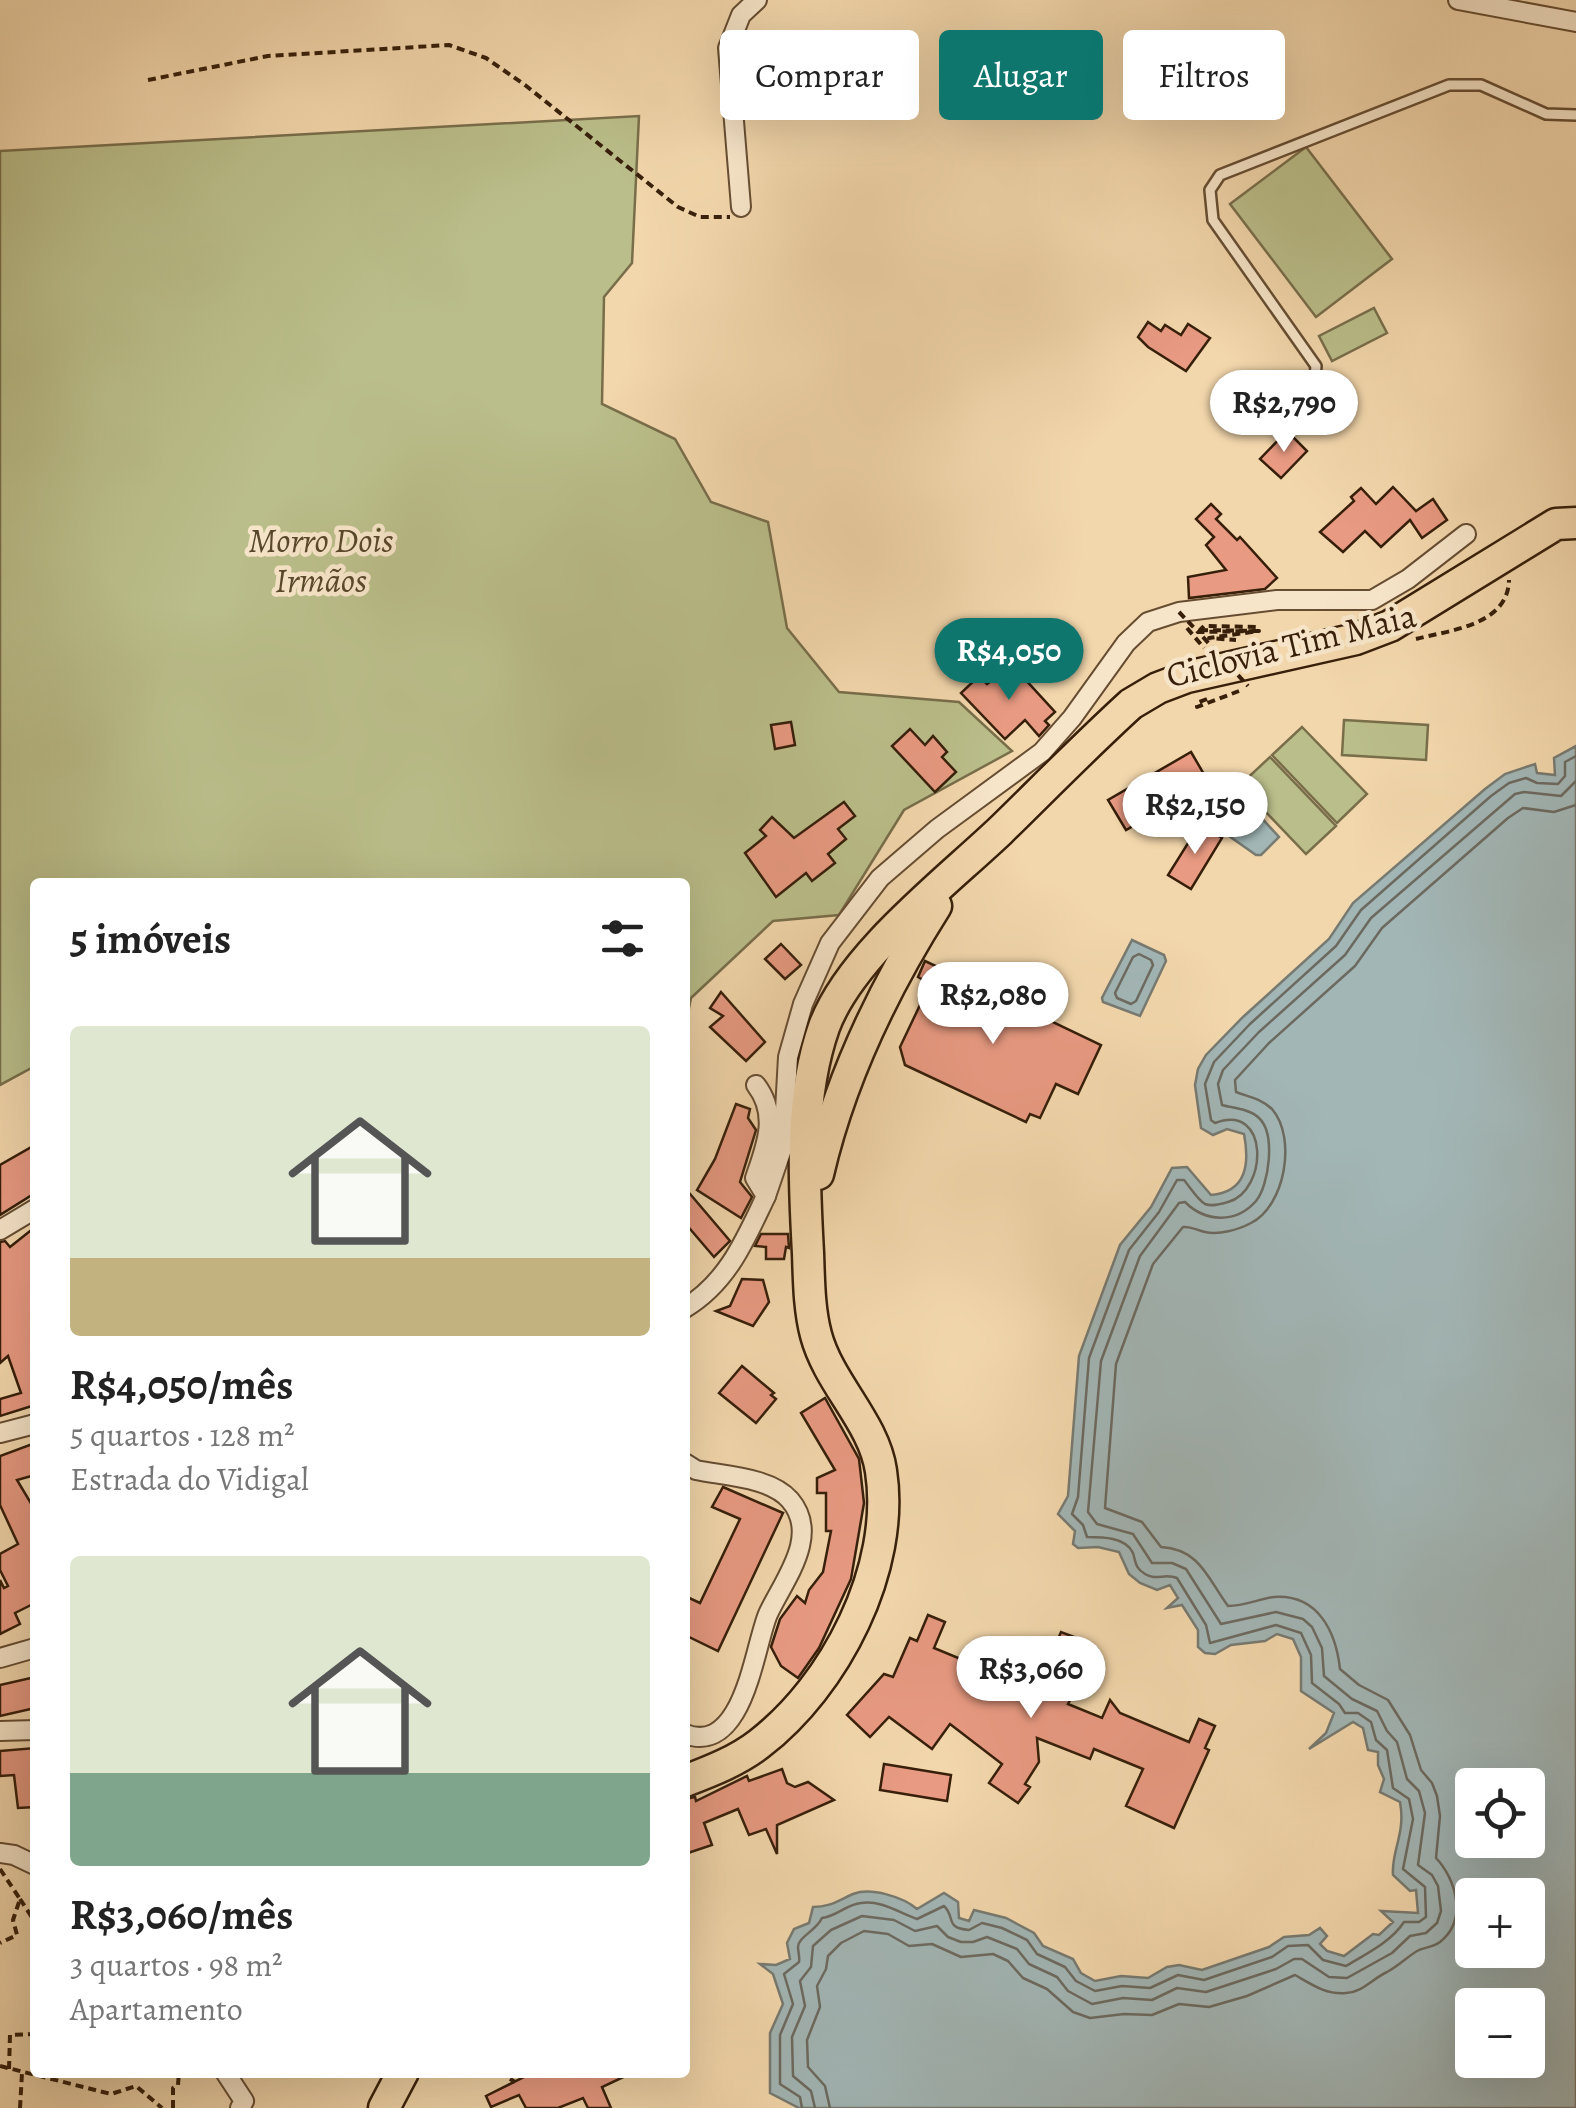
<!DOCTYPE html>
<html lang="pt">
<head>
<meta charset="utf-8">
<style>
  :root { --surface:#fff; --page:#f6f6f6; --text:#222; --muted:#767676; --accent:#0f766e }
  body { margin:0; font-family:Alegreya,serif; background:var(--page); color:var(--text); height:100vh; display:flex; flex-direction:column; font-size:38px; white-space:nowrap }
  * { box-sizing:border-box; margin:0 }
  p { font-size:32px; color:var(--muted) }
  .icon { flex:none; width:55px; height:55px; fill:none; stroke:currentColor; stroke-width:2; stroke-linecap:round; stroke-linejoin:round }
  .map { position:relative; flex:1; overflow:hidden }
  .panel { position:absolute; left:30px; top:878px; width:660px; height:1200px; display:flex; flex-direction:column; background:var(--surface); border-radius:10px; box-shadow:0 10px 40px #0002 }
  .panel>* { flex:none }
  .banner { position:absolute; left:720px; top:30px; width:705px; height:90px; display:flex; gap:20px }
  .buttons { position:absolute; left:1455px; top:1768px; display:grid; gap:20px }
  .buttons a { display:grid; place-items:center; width:90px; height:90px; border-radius:10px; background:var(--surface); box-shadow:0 10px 40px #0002; font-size:50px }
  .price { position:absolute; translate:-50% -85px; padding:0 22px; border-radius:35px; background:#fff; color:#222; font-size:32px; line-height:65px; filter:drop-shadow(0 2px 5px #0008) }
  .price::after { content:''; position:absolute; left:50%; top:60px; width:30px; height:22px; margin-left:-15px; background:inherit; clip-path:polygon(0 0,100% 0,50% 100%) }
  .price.current { background:var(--accent); color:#fff }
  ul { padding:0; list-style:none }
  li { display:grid; align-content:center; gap:20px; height:530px; padding:0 40px }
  li span { display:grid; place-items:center; height:310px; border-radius:10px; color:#555 }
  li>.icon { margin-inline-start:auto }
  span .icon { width:180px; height:180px; fill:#fffc; stroke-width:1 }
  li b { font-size:42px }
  h2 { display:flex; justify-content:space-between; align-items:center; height:120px; padding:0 40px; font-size:42px }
  .tag { padding:0 35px; border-radius:10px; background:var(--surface); box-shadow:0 10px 40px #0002; font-size:35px; line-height:90px }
  .tag.current { background:var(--accent); color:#fff }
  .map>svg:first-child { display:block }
  .green { fill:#babe8a; stroke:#786e4a; stroke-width:2.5 }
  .water { fill:#a2b6b6; stroke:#777a71; stroke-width:2.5; fill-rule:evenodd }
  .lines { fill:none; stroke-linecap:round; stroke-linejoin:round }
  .shore { stroke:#6c6a60; stroke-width:2.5 }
  .building { fill:#e89a82; stroke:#371f0a; stroke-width:2.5 }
  .lane-casing { stroke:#664d32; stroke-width:14 }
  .street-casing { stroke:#664d32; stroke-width:22 }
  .primary-casing { stroke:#371f0a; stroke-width:35 }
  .path { stroke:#371f0a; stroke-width:4; stroke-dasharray:8 5; stroke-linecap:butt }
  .lane { stroke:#f7e5c9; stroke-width:9 }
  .street { stroke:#f7e5c9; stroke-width:18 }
  .primary { stroke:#f3d7ac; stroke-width:30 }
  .path-bridge { stroke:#371f0a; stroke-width:4; stroke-dasharray:8 5; stroke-linecap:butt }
  .labels { text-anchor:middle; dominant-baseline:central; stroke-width:9; stroke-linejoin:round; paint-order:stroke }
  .park-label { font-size:35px; font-style:italic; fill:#58472a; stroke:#f7e5c9 }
  .street-label { font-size:35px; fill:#371f0a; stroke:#f7e5c9 }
</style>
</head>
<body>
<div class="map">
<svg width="1576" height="2108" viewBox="0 0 1576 2108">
  <rect width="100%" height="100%" fill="#f3d7ac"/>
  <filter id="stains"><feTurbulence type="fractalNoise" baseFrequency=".002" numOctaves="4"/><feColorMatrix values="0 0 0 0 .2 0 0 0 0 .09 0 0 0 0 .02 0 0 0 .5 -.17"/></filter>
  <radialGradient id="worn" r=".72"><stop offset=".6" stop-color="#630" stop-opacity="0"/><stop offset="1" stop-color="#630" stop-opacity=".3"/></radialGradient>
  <g class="green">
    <polygon points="639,116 632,263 604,297 602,404 675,439 711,502 768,522 787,628 839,692 959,702 1012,751 904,810 839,915 773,921 691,998 685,1028 685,882 35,882 35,1066 0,1085 0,151"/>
    <polygon points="1306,147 1392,259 1316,317 1230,204"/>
    <polygon points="1374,308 1387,333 1332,361 1319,336"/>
    <polygon points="1344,720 1428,725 1426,760 1342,755"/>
    <polygon points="1302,727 1367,794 1337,823 1272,755"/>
    <polygon points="1270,757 1336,826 1306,854 1240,785"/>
  </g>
  <g class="water">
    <path d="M1576 746V2108H799L770 2093V2033L783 2004 773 1974 760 1964 776 1965 790 1959 787 1943 794 1929 809 1923 813 1907C830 1907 837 1901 853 1894 871 1887 903 1897 917 1909L944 1893 958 1902 959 1918 969 1921 974 1910 1006 1918 1034 1933 1043 1946 1073 1959 1081 1973 1095 1981 1121 1976 1148 1978 1167 1967 1179 1965 1202 1970 1269 1947 1284 1937 1309 1935 1320 1928 1327 1936 1320 1944 1327 1951 1344 1956 1373 1934 1379 1935 1393 1922 1381 1911 1418 1913 1416 1890 1410 1891 1393 1875C1391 1851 1406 1834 1400 1802L1380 1792 1384 1779 1378 1765V1752L1368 1750 1363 1728 1353 1722 1309 1749 1326 1733 1334 1713 1301 1691V1657L1293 1639 1277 1634 1265 1641 1231 1645 1215 1654 1205 1653 1198 1647V1630L1182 1605 1167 1608 1178 1598 1170 1585 1157 1590 1140 1583 1129 1574 1119 1552 1098 1547 1078 1548 1073 1544 1075 1531 1058 1514 1068 1496 1079 1356 1120 1245 1151 1207 1172 1168 1187 1167 1211 1195C1246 1192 1250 1165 1244 1134L1227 1129 1213 1135 1201 1128 1195 1085 1198 1069 1206 1055 1243 1017 1329 939 1353 903 1485 789 1505 774 1535 764 1537 773 1555 775 1554 758ZM1528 1785V1840H1472V1785ZM1472 1895H1528V1950H1472ZM1472 2005H1528V2060H1472Z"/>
    <polygon points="1240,801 1246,801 1279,837 1261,855 1256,855 1222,831 1222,826"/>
    <polygon points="1132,940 1164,955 1166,961 1140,1016 1103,1002 1102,998"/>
  </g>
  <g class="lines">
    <g class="shore">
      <polygon points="1139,954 1151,960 1153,965 1136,1001 1131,1004 1117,998 1115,993 1133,957"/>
      <path d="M802 2108 800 2097 780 2084V2035L793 2004 784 1974 799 1962C800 1957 798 1952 798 1947 798 1937 816 1931 822 1918 837 1916 847 1904 861 1903 882 1900 899 1913 917 1919L944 1906C956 1917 944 1928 969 1930L982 1923 1002 1928 1027 1940 1037 1954 1065 1967 1076 1981 1095 1991 1122 1986 1150 1988 1178 1975 1204 1980 1272 1957 1288 1946 1308 1945 1323 1960 1346 1966C1366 1954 1391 1942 1404 1922H1419L1426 1917 1425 1887 1403 1869 1413 1819 1409 1799 1393 1788 1387 1750 1376 1740 1371 1722 1358 1713H1345L1339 1704 1312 1683 1311 1655 1301 1633 1276 1625 1210 1643 1206 1625 1177 1578C1165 1573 1156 1581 1145 1574 1135 1568 1136 1563 1133 1553 1126 1537 1102 1537 1087 1537L1083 1525 1072 1514 1078 1497 1089 1358 1129 1250 1159 1212 1177 1180H1184C1190 1187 1197 1199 1205 1204 1213 1207 1221 1204 1228 1202 1268 1191 1270 1102 1215 1123L1211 1120 1205 1084 1214 1062 1250 1024 1336 946 1361 910 1491 796 1509 783 1526 778 1537 783 1558 784 1565 776V762L1576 756"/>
      <path d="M815 2108 811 2091 793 2076 792 2037 805 2006 800 1981 811 1967 813 1946 831 1930 862 1916 894 1920 915 1931 937 1926 948 1937 961 1942H973L987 1937 1017 1949 1029 1964 1057 1977 1068 1991 1092 2004 1123 1998 1152 2000 1177 1988 1206 1992 1276 1969 1294 1959H1302L1329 1977 1347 1978 1392 1953 1410 1936 1426 1933 1437 1923 1441 1911 1438 1886 1432 1875 1418 1865 1425 1813 1419 1791 1407 1779 1397 1742 1387 1731 1377 1711 1352 1699 1324 1676 1322 1648 1312 1627 1303 1619 1276 1612 1221 1624 1186 1569 1172 1563H1152L1133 1534 1097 1524 1088 1512 1101 1361 1140 1256 1179 1203 1185 1202C1205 1222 1236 1224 1256 1201 1269 1185 1276 1134 1259 1118 1250 1109 1233 1108 1222 1105L1218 1084 1223 1070 1259 1032 1345 955 1371 918 1515 794 1524 792 1561 796 1576 781"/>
      <path d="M830 2108 825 2086 808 2067 807 2040 820 2007 817 1986 826 1969 828 1956 841 1943 864 1931 888 1934 909 1946 932 1944 961 1957 993 1954 1008 1961 1023 1978 1047 1989 1073 2012 1090 2018 1124 2014 1152 2015 1179 2004 1209 2007 1247 1996 1295 1975C1311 1984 1326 1995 1346 1993 1363 1992 1372 1979 1387 1972 1399 1966 1409 1955 1419 1950 1427 1947 1433 1947 1440 1942 1468 1920 1456 1879 1436 1858L1440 1816 1437 1796 1432 1783 1421 1770 1410 1735 1388 1700 1359 1685 1340 1669C1336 1633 1319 1594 1274 1597 1259 1599 1244 1606 1228 1606 1208 1579 1200 1549 1161 1547L1142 1522 1105 1508 1116 1364 1153 1264 1183 1227C1191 1226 1196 1230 1205 1232 1219 1235 1238 1230 1251 1223 1285 1206 1297 1138 1272 1109 1262 1099 1249 1097 1236 1092L1235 1080 1269 1043 1355 966 1382 928 1508 818 1523 808 1554 812 1576 805"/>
    </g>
  </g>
  <g class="building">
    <polygon points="1148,322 1161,331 1165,325 1181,335 1188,324 1210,338 1186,371 1148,347 1138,337"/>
    <polygon points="1287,431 1307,451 1281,478 1260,459"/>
    <polygon points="1393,487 1416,511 1433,499 1447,520 1422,538 1410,520 1381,547 1365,531 1343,552 1320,532 1354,501 1351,497 1361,488 1376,504"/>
    <polygon points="1211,504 1221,514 1216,519 1237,540 1240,537 1277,578 1265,589 1189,598 1188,577 1226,570 1206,545 1214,537 1196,519"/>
    <polygon points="1012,665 1055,712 1045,721 1049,725 1039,736 1025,720 1005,739 961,693 979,676 987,684"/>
    <polygon points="791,722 795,745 775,749 771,725"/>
    <polygon points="910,729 925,745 933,736 947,752 942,757 956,772 935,792 892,746"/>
    <polygon points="1191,752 1215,793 1162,823 1156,813 1126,830 1108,800"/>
    <polygon points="844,802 855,816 838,829 846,839 828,854 835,863 812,881 806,873 776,897 745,853 766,836 760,830 772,817 794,838"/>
    <polygon points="1200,824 1222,838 1191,889 1168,875"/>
    <polygon points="781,944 801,965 785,979 765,959"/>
    <polygon points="925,961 1101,1045 1078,1094 1056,1084 1040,1118 1030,1114 1026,1122 905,1065 900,1047 930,984 918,977"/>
    <polygon points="721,992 765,1042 746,1061 710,1027 723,1016 710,1008"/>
    <polygon points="736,1104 750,1109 748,1118 756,1130 740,1182 752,1197 741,1218 697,1190 715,1159"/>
    <polygon points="35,1145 35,1193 0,1215 0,1165"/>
    <polygon points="685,1188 730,1241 714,1257 685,1223"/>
    <polygon points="35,1227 35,1405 0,1416 0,1399 21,1393 8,1356 0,1363 0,1242 5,1241 10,1247"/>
    <polygon points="761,1234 788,1234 789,1248 786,1247 784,1259 766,1259 766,1247 755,1246"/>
    <polygon points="742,1279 763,1280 769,1302 753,1326 716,1311 730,1306"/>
    <polygon points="742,1366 774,1393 771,1395 776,1399 756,1423 719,1393"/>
    <polygon points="825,1398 859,1459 864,1503 851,1579 819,1648 798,1678 781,1666 771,1647 780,1619 797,1596 805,1603 809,1590 823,1572 831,1531 826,1531 826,1493 817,1493 817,1478 835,1470 801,1413"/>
    <polygon points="35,1443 35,1475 17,1480 35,1510 35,1603 15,1613 20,1624 0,1634 0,1580 4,1588 8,1586 0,1570 0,1554 18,1544 0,1505 0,1456"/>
    <polygon points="723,1487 783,1513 718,1651 685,1635 685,1596 700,1603 740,1519 712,1507"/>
    <polygon points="928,1615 945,1622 934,1648 1036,1690 1061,1632 1082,1640 1097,1649 1068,1704 1102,1718 1110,1700 1120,1713 1189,1742 1199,1719 1215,1726 1205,1748 1209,1750 1174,1828 1126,1806 1143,1769 1094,1749 1090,1759 1037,1738 1039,1762 1025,1784 1030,1787 1018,1803 989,1783 1002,1764 950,1724 932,1749 889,1717 870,1737 847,1715 884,1674 893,1677 910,1638 917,1641"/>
    <polygon points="35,1677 35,1708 0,1716 0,1685"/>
    <polygon points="35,1748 35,1778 32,1779 35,1807 18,1808 14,1775 0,1776 0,1751"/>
    <polygon points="884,1764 951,1775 947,1801 880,1790"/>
    <polygon points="782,1769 787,1783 795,1787 808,1782 834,1800 777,1825 777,1854 766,1829 749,1835 738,1809 704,1823 712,1845 685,1854 685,1799 695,1797 696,1801 747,1776 749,1781"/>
    <polygon points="534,2072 634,2072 602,2087 611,2108 588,2108 583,2098 558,2108 526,2108 519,2095 491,2107 486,2096"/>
  </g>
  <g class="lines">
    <defs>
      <polyline id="lane" points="1303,403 1314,389 1316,366 1213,220 1210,190 1220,175 1449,85 1481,85 1546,114 1576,115"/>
      <g id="street">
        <polyline points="1458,0 1576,22"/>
        <polyline points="741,207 728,48 741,15 757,0"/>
        <polyline points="766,1196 783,1146 788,1057 803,1004 830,943 880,878 937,829 1042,752 1072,718 1126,643 1148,622 1179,612 1277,600 1372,600 1408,579 1466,534"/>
        <polyline points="0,1230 35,1209"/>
        <path d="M685 1308C728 1282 745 1240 766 1196L755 1178C766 1146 779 1115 756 1085"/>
        <polyline points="0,1433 35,1424"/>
        <path d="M685 1463 696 1470C724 1476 770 1477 790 1500 821 1536 783 1581 768 1614 754 1647 744 1756 685 1734"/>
        <polyline points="0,1658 35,1648"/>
        <polyline points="0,1731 35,1730"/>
        <polyline points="0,1853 14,1855 35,1865"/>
        <polyline points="225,2072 244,2101 240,2108"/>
      </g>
      <g id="primary">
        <path d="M818 1174C840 1079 884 988 936 906"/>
        <path d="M685 1781C711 1771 737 1761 759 1744 835 1686 896 1568 881 1471 874 1422 829 1384 816 1335 809 1309 809 1280 808 1253 804 1179 799 1098 824 1027 850 956 945 883 1000 831 1044 788 1086 745 1131 704L1158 688 1187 677 1356 639 1390 626 1556 524 1576 523"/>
        <polyline points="384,2108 403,2072"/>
      </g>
    </defs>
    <use href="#lane" class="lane-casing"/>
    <use href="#street" class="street-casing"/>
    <use href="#primary" class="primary-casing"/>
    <g class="path">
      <polyline points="148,80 268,56 449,45 486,58 525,85 678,207 700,217 730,217"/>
      <polyline points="1187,628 1204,648"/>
      <polyline points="1200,630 1259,631 1209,638 1236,640"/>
      <path d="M1416 639C1451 630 1508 625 1509 580"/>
      <polyline points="1207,699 1197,703 1197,707 1239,691"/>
      <polyline points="0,1869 20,1899 13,1920 17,1935 0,1943"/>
      <polyline points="20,1899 35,1922"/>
      <polyline points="0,2066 111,2094 136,2086 162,2108"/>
      <polyline points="9,2069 10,2035 35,2034"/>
      <polyline points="499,2072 515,2082"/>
      <polyline points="20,2108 22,2073"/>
      <polyline points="173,2108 173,2088 178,2085 179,2072"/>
    </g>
    <use href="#lane" class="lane"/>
    <use href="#street" class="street"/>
    <use href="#primary" class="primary"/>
    <polyline class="path-bridge" points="1179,612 1198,632 1256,631 1257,627 1204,626 1200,630 1202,636 1248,686"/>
  </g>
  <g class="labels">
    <g class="park-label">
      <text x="321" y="540">Morro Dois<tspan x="321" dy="40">Irmãos</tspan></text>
    </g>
    <g class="street-label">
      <text transform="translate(1291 645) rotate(-14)">Ciclovia Tim Maia</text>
    </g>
  </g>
  <rect width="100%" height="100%" filter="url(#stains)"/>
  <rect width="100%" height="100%" fill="url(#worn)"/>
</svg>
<div class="buttons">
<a><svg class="icon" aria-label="locate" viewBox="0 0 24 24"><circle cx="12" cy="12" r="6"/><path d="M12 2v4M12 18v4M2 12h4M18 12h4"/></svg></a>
<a>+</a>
<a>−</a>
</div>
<b class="price" style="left:1284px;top:455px">R$2,790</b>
<b class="price current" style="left:1009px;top:703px">R$4,050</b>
<b class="price" style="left:1195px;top:857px">R$2,150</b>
<b class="price" style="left:993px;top:1047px">R$2,080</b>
<b class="price" style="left:1031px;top:1721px">R$3,060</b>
<div class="banner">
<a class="tag">Comprar</a>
<a class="tag current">Alugar</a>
<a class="tag">Filtros</a>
</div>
<section class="panel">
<h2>5 imóveis<svg class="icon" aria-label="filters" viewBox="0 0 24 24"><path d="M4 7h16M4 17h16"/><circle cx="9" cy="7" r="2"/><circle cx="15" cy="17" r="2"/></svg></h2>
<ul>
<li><span style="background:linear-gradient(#dfe7d0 75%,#c2b280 0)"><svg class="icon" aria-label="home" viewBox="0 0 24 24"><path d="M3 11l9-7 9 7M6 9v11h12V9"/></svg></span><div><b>R$4,050/mês</b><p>5 quartos · 128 m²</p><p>Estrada do Vidigal</p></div></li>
<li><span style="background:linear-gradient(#dfe7d0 70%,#7fa58c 0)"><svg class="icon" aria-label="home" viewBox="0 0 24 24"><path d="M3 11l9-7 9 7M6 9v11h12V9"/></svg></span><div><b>R$3,060/mês</b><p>3 quartos · 98 m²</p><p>Apartamento</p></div></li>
</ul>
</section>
</div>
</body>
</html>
